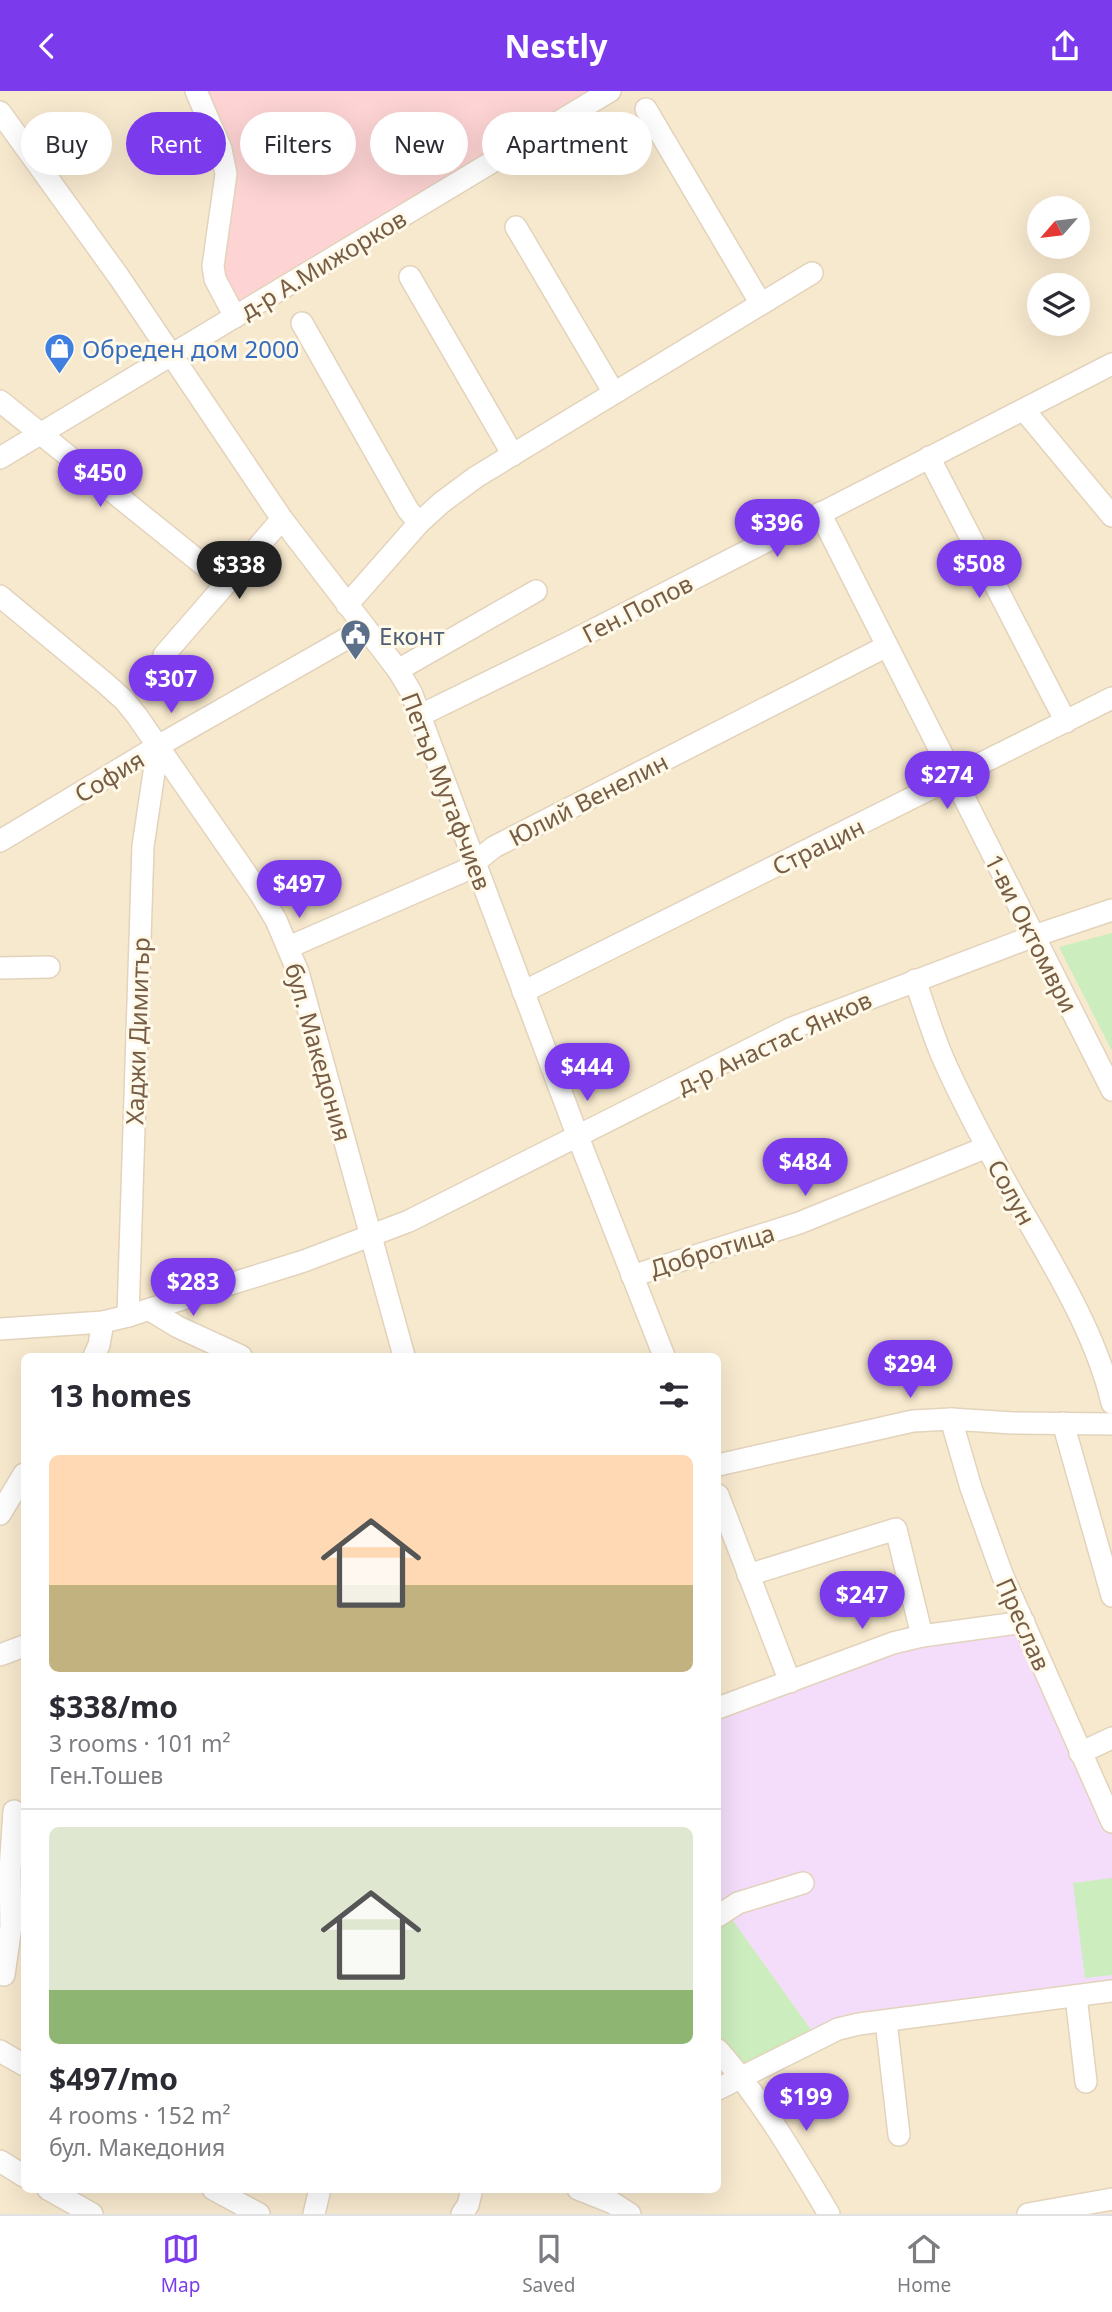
<!DOCTYPE html>
<html lang="en">
<head>
<meta charset="utf-8">
<style>
  :root { --surface:#fff; --page:#f7f7f7; --text:#2b2b33; --muted:#7c7c81; --line:#e1e1e2; --accent:#7c3aed }
  body { margin:0; font-family:"Noto Sans",sans-serif; background:var(--page); color:var(--text); height:100vh; display:flex; flex-direction:column; font-size:26px; white-space:nowrap }
  * { box-sizing:border-box; margin:0 }
  p { font-size:23px; color:var(--muted) }
  .icon { flex:none; width:38px; height:38px; fill:none; stroke:currentColor; stroke-width:2; stroke-linecap:round; stroke-linejoin:round }
  .map { position:relative; flex:1; overflow:hidden }
  .details { position:absolute; left:21px; top:1262px; width:700px; height:840px; display:flex; flex-direction:column; background:var(--surface); border-radius:10px; box-shadow:0 7px 28px #0002 }
  .details>* { flex:none }
  .guide { position:absolute; left:21px; top:21px; width:700px; height:63px; display:flex; gap:14px }
  .needle { width:46px; rotate:242deg }
  .tools { position:absolute; left:1027px; top:105px; display:grid; gap:14px }
  .tools a { display:grid; place-items:center; width:63px; height:63px; border-radius:50%; background:var(--surface); box-shadow:0 7px 28px #0002; font-size:35px }
  .price { position:absolute; translate:-50% -60px; padding:0 16px; border-radius:24px; background:var(--accent); color:#fff; font-size:23px; line-height:46px; filter:drop-shadow(0 2px 4px #0008) }
  .price::after { content:''; position:absolute; left:50%; top:42px; width:21px; height:16px; margin-left:-10px; background:inherit; clip-path:polygon(0 0,100% 0,50% 100%) }
  .price.current { background:#222; color:#fff }
  ul { padding:0; list-style:none }
  li { display:grid; align-content:center; gap:14px; height:371px; padding:0 28px }
  li+li { border-top:2px solid var(--line) }
  li span { display:grid; place-items:center; height:217px; border-radius:10px; color:#555 }
  li>.icon { margin-inline-start:auto }
  span .icon { width:126px; height:126px; fill:#fffc; stroke-width:1 }
  li b { font-size:30px }
  h2 { display:flex; justify-content:space-between; align-items:center; height:84px; padding:0 28px; font-size:30px }
  .tag { padding:0 24px; border-radius:32px; background:var(--surface); box-shadow:0 7px 28px #0002; font-size:24px; line-height:63px }
  .tag.current { background:var(--accent); color:#fff }
  header { display:flex; justify-content:space-between; align-items:center; height:91px; padding:0 28px; background:var(--accent); color:#fff; font-size:32px; font-weight:700 }
  .dock { display:flex; justify-content:space-around; align-items:center; height:98px; border-top:2px solid var(--line); background:var(--surface); font-size:19px; color:var(--muted) }
  .dock a { display:grid; justify-items:center; gap:4px }
  .dock .current { color:var(--accent) }
  .map>svg:first-child { display:block }
  .residential { fill:#f7e9ce; fill-rule:evenodd }
  .education { fill:#f3ddfa }
  .medical { fill:#fdd3d3 }
  .green { fill:#ccedbe }
  .lines { fill:none; stroke-linecap:round; stroke-linejoin:round }
  .minor-casing { stroke:#e3d3bc; stroke-width:24 }
  .minor { stroke:#fff; stroke-width:21 }
  .labels { text-anchor:middle; dominant-baseline:central; stroke-width:6; stroke-linejoin:round; paint-order:stroke }
  .street-label { font-size:24px; fill:#775d45; stroke:#fff9e9 }
  .shop-label { font-size:24px; fill:#366cbe; stroke:#fff9e9; text-anchor:start }
  .service-label { font-size:24px; fill:#4e5e75; stroke:#fff9e9; text-anchor:start }
</style>
</head>
<body>
<header><svg class="icon" aria-label="back" viewBox="0 0 24 24"><path d="M15 5l-7 7 7 7"/></svg>Nestly<svg class="icon" aria-label="share" viewBox="0 0 24 24"><path d="M12 15V3M7 8l5-5 5 5M5 13v7h14v-7"/></svg></header>
<div class="map">
<svg width="1112" height="2123" viewBox="0 0 1112 2123">
  <rect width="100%" height="100%" fill="#fef6e0"/>
  <path class="residential" d="M0 0H1112V2123H0ZM1040 117H1078V156H1040ZM1040 194H1078V233H1040ZM24 1265H718V2098H24Z"/>
  <polygon class="education" points="1024,1531 1112,1728 1112,1900 817,1947 718,1809 718,1617 857,1563"/>
  <polygon class="medical" points="201,0 598,0 239,216 220,180 232,84"/>
  <g class="green">
    <polygon points="1112,842 1112,960 1059,856"/>
    <polygon points="1112,1787 1112,1884 1085,1887 1073,1792"/>
    <polygon points="718,1809 817,1947 743,1987 718,1959"/>
  </g>
  <g class="lines">
    <defs>
      <g id="minor">
        <polyline points="196,0 221,58 226,83 213,175 215,188 235,226"/>
        <polyline points="646,18 761,213"/>
        <polyline points="0,21 119,186 282,428 398,579 411,601 578,1046 664,1265"/>
        <polyline points="516,136 614,302"/>
        <polyline points="410,186 513,364"/>
        <polyline points="302,232 408,419 419,432"/>
        <polyline points="0,310 226,492"/>
        <polyline points="1024,319 1112,425"/>
        <polyline points="929,366 1066,631"/>
        <polyline points="0,367 610,0"/>
        <polyline points="820,422 1112,999"/>
        <polyline points="0,505 105,592 124,609 137,625 261,804 276,829 298,881 404,1265"/>
        <polyline points="347,514 419,432 441,412 476,386 812,182"/>
        <polyline points="164,564 282,428"/>
        <polyline points="398,579 536,500"/>
        <polyline points="421,624 568,552 1112,273"/>
        <polyline points="0,750 158,655 365,537"/>
        <polyline points="289,856 464,780 494,756 887,555"/>
        <polyline points="0,877 49,876"/>
        <path d="M915 889C924 915 932 941 942 965 961 1009 985 1053 1008 1095 1045 1161 1095 1237 1112 1312"/>
        <polyline points="523,901 1112,607"/>
        <polyline points="632,1185 799,1132 987,1056"/>
        <polyline points="150,1219 178,1236 241,1265"/>
        <polyline points="128,1225 143,755 158,655"/>
        <polyline points="0,1238 103,1231 128,1225 304,1170 409,1130 792,937 1034,845 1112,819"/>
        <polyline points="94,1265 99,1254 103,1231"/>
        <polyline points="951,1328 971,1397 1002,1483 1112,1731"/>
        <polyline points="1063,1332 1112,1505"/>
        <polyline points="718,1374 913,1330 951,1328 1013,1332 1112,1333"/>
        <polyline points="718,1404 790,1591"/>
        <polyline points="0,1423 24,1383"/>
        <polyline points="748,1484 896,1438 922,1545"/>
        <polyline points="0,1564 24,1555"/>
        <polyline points="718,1617 893,1552 922,1545 1024,1531"/>
        <polyline points="1080,1662 1112,1647"/>
        <polyline points="718,1825 738,1812 803,1792"/>
        <polyline points="4,1884 11,1835 10,1780 14,1720"/>
        <polyline points="1076,1905 1086,1991"/>
        <polyline points="886,1930 899,2044"/>
        <path d="M718 1959C762 2009 795 2066 829 2123"/>
        <polyline points="0,1960 24,1974"/>
        <polyline points="718,1998 838,1938 859,1933 1112,1900"/>
        <polyline points="0,2070 24,2085"/>
        <polyline points="48,2098 92,2123"/>
        <polyline points="213,2098 259,2123"/>
        <polyline points="578,2098 613,2112 630,2123"/>
        <polyline points="314,2123 320,2098"/>
        <polyline points="462,2123 468,2114 472,2098"/>
        <polyline points="1028,2123 1112,2108"/>
      </g>
    </defs>
    <use href="#minor" class="minor-casing"/>
    <use href="#minor" class="minor"/>
  </g>
  <defs>
    <symbol id="shop-pin" viewBox="-11 -11 22 30"><path d="M0 17L-7.5 6A9.5 9.5 0 1 1 7.5 6Z" fill="#3f7fe0" stroke="#fff9e9"/><path d="M-5-2.5h2.3a2.7 3.5 0 0 1 5.4 0H5L5.5 6h-11ZM-1.5-2.5h3a1.5 2.3 0 0 0-3 0Z" fill="#fff"/></symbol>
    <symbol id="civic-pin" viewBox="-11 -11 22 30"><path d="M0 17L-7.5 6A9.5 9.5 0 1 1 7.5 6Z" fill="#5c6f8a" stroke="#fff9e9"/><path d="M-.6-6.5H3V-4.5H.6V-3L4-1V1h2V6H-6V1h2V-1L-.6-3ZM-1.2 2.5V6h2.4V2.5Z" fill="#fff"/></symbol>
  </defs>
  <g fill-rule="evenodd">
    <use href="#shop-pin" x="42" y="240" width="35" height="47"/>
    <use href="#civic-pin" x="338" y="526" width="35" height="47"/>
  </g>
  <g class="labels">
    <g class="street-label">
      <text transform="translate(323 173) rotate(-31)">д-р А.Мижорков</text>
      <text transform="translate(637 517) rotate(-27)">Ген.Попов</text>
      <text transform="translate(109 685) rotate(-31)">София</text>
      <text transform="translate(447 700) rotate(69)">Петър Мутафчиев</text>
      <text transform="translate(588 708) rotate(-27)">Юлий Венелин</text>
      <text transform="translate(818 755) rotate(-26)">Страцин</text>
      <text transform="translate(1032 842) rotate(63)">1-ви Октомври</text>
      <text transform="translate(137 940) rotate(-88)">Хаджи Димитър</text>
      <text transform="translate(774 951) rotate(-25)">д-р Анастас Янков</text>
      <text transform="translate(319 961) rotate(74)">бул. Македония</text>
      <text transform="translate(1012 1101) rotate(61)">Солун</text>
      <text transform="translate(712 1159) rotate(-17)">Добротица</text>
      <text transform="translate(1024 1533) rotate(66)">Преслав</text>
    </g>
    <g class="shop-label">
      <text x="82" y="257">Обреден дом 2000</text>
    </g>
    <g class="service-label">
      <text x="379" y="544">Еконт</text>
    </g>
  </g>
</svg>
<div class="tools">
<a><svg class="needle" viewBox="-14 -14 28 28"><path d="M0-13l5 13h-10z" fill="#e53935"/><path d="M0 13l5-13h-10z" fill="#7c7c81"/></svg></a>
<a><svg class="icon" aria-label="layers" viewBox="0 0 24 24"><path d="M12 4l9 5-9 5-9-5zM3 14l9 5 9-5"/></svg></a>
</div>
<b class="price" style="left:100px;top:418px">$450</b>
<b class="price" style="left:777px;top:468px">$396</b>
<b class="price" style="left:979px;top:509px">$508</b>
<b class="price current" style="left:239px;top:510px">$338</b>
<b class="price" style="left:171px;top:624px">$307</b>
<b class="price" style="left:947px;top:720px">$274</b>
<b class="price" style="left:299px;top:829px">$497</b>
<b class="price" style="left:587px;top:1012px">$444</b>
<b class="price" style="left:805px;top:1107px">$484</b>
<b class="price" style="left:193px;top:1227px">$283</b>
<b class="price" style="left:910px;top:1309px">$294</b>
<b class="price" style="left:862px;top:1540px">$247</b>
<b class="price" style="left:806px;top:2042px">$199</b>
<div class="guide">
<a class="tag">Buy</a>
<a class="tag current">Rent</a>
<a class="tag">Filters</a>
<a class="tag">New</a>
<a class="tag">Apartment</a>
</div>
<section class="details">
<h2>13 homes<svg class="icon" aria-label="filters" viewBox="0 0 24 24"><path d="M4 7h16M4 17h16"/><circle cx="9" cy="7" r="2"/><circle cx="15" cy="17" r="2"/></svg></h2>
<ul>
<li><span style="background:linear-gradient(#ffd9b3 60%,#c2b280 0)"><svg class="icon" aria-label="home" viewBox="0 0 24 24"><path d="M3 11l9-7 9 7M6 9v11h12V9"/></svg></span><div><b>$338/mo</b><p>3 rooms · 101 m²</p><p>Ген.Тошев</p></div></li>
<li><span style="background:linear-gradient(#dfe7d0 75%,#8fb573 0)"><svg class="icon" aria-label="home" viewBox="0 0 24 24"><path d="M3 11l9-7 9 7M6 9v11h12V9"/></svg></span><div><b>$497/mo</b><p>4 rooms · 152 m²</p><p>бул. Македония</p></div></li>
</ul>
</section>
</div>
<nav class="dock">
<a class="current"><svg class="icon" aria-label="map" viewBox="0 0 24 24"><path d="M3 6l6-2 6 2 6-2v14l-6 2-6-2-6 2zM9 4v14M15 6v14"/></svg>Map</a>
<a><svg class="icon" aria-label="saved" viewBox="0 0 24 24"><path d="M7 4h10v16l-5-4-5 4z"/></svg>Saved</a>
<a><svg class="icon" aria-label="home" viewBox="0 0 24 24"><path d="M3 11l9-7 9 7M6 9v11h12V9"/></svg>Home</a>
</nav>
</body>
</html>
